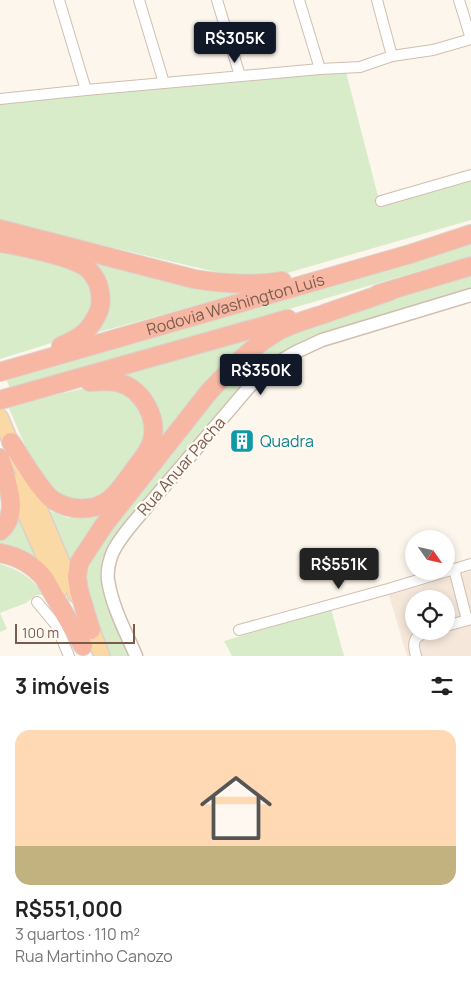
<!DOCTYPE html>
<html lang="pt">
<head>
<meta charset="utf-8">
<style>
  :root { --surface:#fff; --page:#f2f2f2; --text:#222; --muted:#767676; --line:#e0e0e0; --accent:#111827 }
  body { margin:0; font-family:Manrope,sans-serif; background:var(--page); color:var(--text); height:100vh; display:flex; flex-direction:column; font-size:19px; white-space:nowrap }
  * { box-sizing:border-box; margin:0 }
  p { font-size:16px; color:var(--muted) }
  .icon { flex:none; width:28px; height:28px; fill:none; stroke:currentColor; stroke-width:2; stroke-linecap:round; stroke-linejoin:round }
  .map { position:relative; height:656px; overflow:hidden }
  .drawer { display:flex; flex-direction:column; background:var(--surface); flex:1 }
  .drawer>* { flex:none }
  .needle { width:32px; rotate:124deg }
  .tools { position:absolute; left:405px; top:530px; display:grid; gap:10px }
  .tools a { display:grid; place-items:center; width:50px; height:50px; border-radius:50%; background:var(--surface); box-shadow:0 2px 8px #0003; font-size:25px }
  .scale { position:absolute; left:15px; bottom:12px; width:120px; box-sizing:border-box; padding-left:5px; border:2px solid #7a5c4d; border-top:0; font-size:14px; line-height:18px; white-space:nowrap; color:#7a5c4d; -webkit-text-stroke:4px #fffaf3; paint-order:stroke }
  .price { position:absolute; translate:-50% -42px; padding:0 11px; border-radius:5px; background:var(--accent); color:#fff; font-size:16px; line-height:32px; filter:drop-shadow(0 1px 2px #0008) }
  .price::after { content:''; position:absolute; left:50%; top:30px; width:15px; height:11px; margin-left:-8px; background:inherit; clip-path:polygon(0 0,100% 0,50% 100%) }
  .price.current { background:#222; color:#fff }
  ul { padding:0; list-style:none }
  li { display:grid; align-content:center; gap:10px; height:265px; padding:0 15px }
  li+li { border-top:1px solid var(--line) }
  li span { display:grid; place-items:center; height:155px; border-radius:15px; color:#555 }
  li>.icon { margin-inline-start:auto }
  span .icon { width:90px; height:90px; fill:#fffc; stroke-width:1 }
  li b { font-size:21px }
  h2 { display:flex; justify-content:space-between; align-items:center; height:60px; padding:0 15px; font-size:21px }
  .map>svg:first-child { display:block }
  .residential { fill:#f5e8da; fill-rule:evenodd }
  .green { fill:#d8ecc9 }
  .lines { fill:none; stroke-linecap:round; stroke-linejoin:round }
  .minor-casing { stroke:#d1beb0; stroke-width:12 }
  .tertiary-casing { stroke:#d1beb0; stroke-width:15 }
  .primary-casing { stroke:#dad1cd; stroke-width:18 }
  .motorway-casing { stroke:#dad1cd; stroke-width:20 }
  .minor { stroke:#fff; stroke-width:10 }
  .tertiary { stroke:#fff; stroke-width:12 }
  .primary { stroke:#fbd9a5; stroke-width:15 }
  .motorway { stroke:#f7b7a3; stroke-width:18 }
  .labels { text-anchor:middle; dominant-baseline:central; stroke-width:4.5; stroke-linejoin:round; paint-order:stroke }
  .street-label { font-size:16px; fill:#7a5c4d; stroke:#fffaf3 }
  .culture-label { font-size:16px; fill:#0d838f; stroke:#fffaf3; text-anchor:start }
</style>
</head>
<body>
<div class="map">
<svg width="471" height="656" viewBox="0 0 471 656">
  <rect width="100%" height="100%" fill="#fdf6ec"/>
  <path class="residential" d="M471 571V656H407L389 595ZM414 599H446V631H414Z"/>
  <g class="green">
    <polygon points="346,72 380,204 471,178 471,220 280,275 237,277 0,221 0,102"/>
    <polygon points="471,240 471,256 11,390 5,377"/>
    <polygon points="0,247 82,267 97,282 94,316 67,338 0,359"/>
    <polygon points="79,256 257,289 95,333 109,298 106,281 96,266"/>
    <polygon points="471,272 471,288 321,333 298,343 283,352 270,361 242,386 222,408 139,509 102,558 100,576 106,593 132,656 106,656 96,631 98,621 87,590 86,582 87,569 95,548 234,372 283,332"/>
    <polygon points="266,333 71,575 39,497 50,511 68,518 86,516 104,510 157,421 120,375"/>
    <polygon points="102,384 137,398 150,434 142,453 100,502 61,501 36,471 8,406"/>
    <polygon points="17,507 47,573 0,550 0,536"/>
    <path d="M0 564C21 570 32 579 45 595H36L26 603 0 613 7 629 0 632Z"/>
    <polygon points="331,609 344,656 232,656 224,641"/>
  </g>
  <g class="lines">
    <defs>
      <g id="minor">
        <polyline points="59,0 86,90"/>
        <polyline points="139,0 164,83"/>
        <polyline points="217,0 240,76"/>
        <polyline points="299,0 320,69"/>
        <polyline points="377,0 392,56"/>
        <polyline points="0,99 86,90 320,69 360,67 392,56 433,50 471,39 459,0"/>
        <polyline points="381,201 471,175"/>
        <polyline points="454,569 467,620"/>
        <polyline points="37,602 56,625 69,656"/>
        <polyline points="446,626 471,619"/>
        <polyline points="239,630 388,589 471,564"/>
        <path d="M416 656C411 639 415 636 431 631"/>
      </g>
      <path id="tertiary" d="M136 656C126 632 112 607 108 580 107 572 109 562 112 554 118 540 129 528 139 516L249 387 274 365 296 352 322 340 471 295"/>
      <g id="primary">
        <polyline points="0,417 76,595"/>
        <polyline points="11,481 59,590"/>
        <polyline points="88,620 102,656"/>
      </g>
      <g id="motorway">
        <path d="M0 229 194 279C224 284 252 286 282 281"/>
        <path d="M0 243C20 246 74 257 88 269 94 275 99 284 100 292 101 298 101 305 99 311 89 332 82 337 61 346"/>
        <polyline points="378,294 471,266"/>
        <path id="s1" d="M0 372 410 254 471 234"/>
        <polyline points="0,400 288,319"/>
        <path d="M11 442C21 457 40 491 53 500 70 511 94 512 110 499 120 491 126 480 134 470 140 461 149 452 152 441 158 418 143 390 120 383 110 380 101 381 90 382"/>
        <path d="M0 458C6 479 21 514 0 531"/>
        <path d="M0 553C18 556 32 564 44 578L83 646"/>
        <path d="M91 630 79 591 77 577 79 563 104 525 208 393C229 370 252 346 280 330 294 323 309 319 324 314 346 306 368 299 390 291"/>
      </g>
    </defs>
    <use href="#minor" class="minor-casing"/>
    <use href="#tertiary" class="tertiary-casing"/>
    <use href="#primary" class="primary-casing"/>
    <use href="#motorway" class="motorway-casing"/>
    <use href="#minor" class="minor"/>
    <use href="#tertiary" class="tertiary"/>
    <use href="#primary" class="primary"/>
    <use href="#motorway" class="motorway"/>
  </g>
  <defs>
    <symbol id="building-square" viewBox="-11 -11 22 22"><rect x="-9" y="-9" width="18" height="18" rx="4" fill="#0f9aa8" stroke="#fffaf3"/><path d="M-4-6H4V6H1V3H-1V6H-4ZM-2.5-4.3h1.7v1.8h-1.7ZM.8-4.3h1.7v1.8H.8ZM-2.5-1h1.7V.8h-1.7ZM.8-1h1.7V.8H.8Z" fill="#fff"/></symbol>
  </defs>
  <g fill-rule="evenodd">
    <use href="#building-square" x="228" y="427" width="28" height="28"/>
  </g>
  <g class="labels">
    <g class="street-label">
      <text stroke="none"><textPath href="#s1" startOffset="245">Rodovia Washington Luís</textPath></text>
      <text transform="translate(181 466) rotate(-49)">Rua Anuar Pacha</text>
    </g>
    <g class="culture-label">
      <text x="260" y="441">Quadra</text>
    </g>
  </g>
</svg>
<div class="tools">
<a><svg class="needle" viewBox="-14 -14 28 28"><path d="M0-13l5 13h-10z" fill="#e53935"/><path d="M0 13l5-13h-10z" fill="#767676"/></svg></a>
<a><svg class="icon" aria-label="locate" viewBox="0 0 24 24"><circle cx="12" cy="12" r="6"/><path d="M12 2v4M12 18v4M2 12h4M18 12h4"/></svg></a>
</div>
<div class="scale">100 m</div>
<b class="price" style="left:235px;top:64px">R$305K</b>
<b class="price" style="left:261px;top:396px">R$350K</b>
<b class="price current" style="left:339px;top:590px">R$551K</b>
</div>
<section class="drawer">
<h2>3 imóveis<svg class="icon" aria-label="filters" viewBox="0 0 24 24"><path d="M4 7h16M4 17h16"/><circle cx="9" cy="7" r="2"/><circle cx="15" cy="17" r="2"/></svg></h2>
<ul>
<li><span style="background:linear-gradient(#ffd9b3 75%,#c2b280 0)"><svg class="icon" aria-label="home" viewBox="0 0 24 24"><path d="M3 11l9-7 9 7M6 9v11h12V9"/></svg></span><div><b>R$551,000</b><p>3 quartos · 110 m²</p><p>Rua Martinho Canozo</p></div></li>
</ul>
</section>
</body>
</html>
